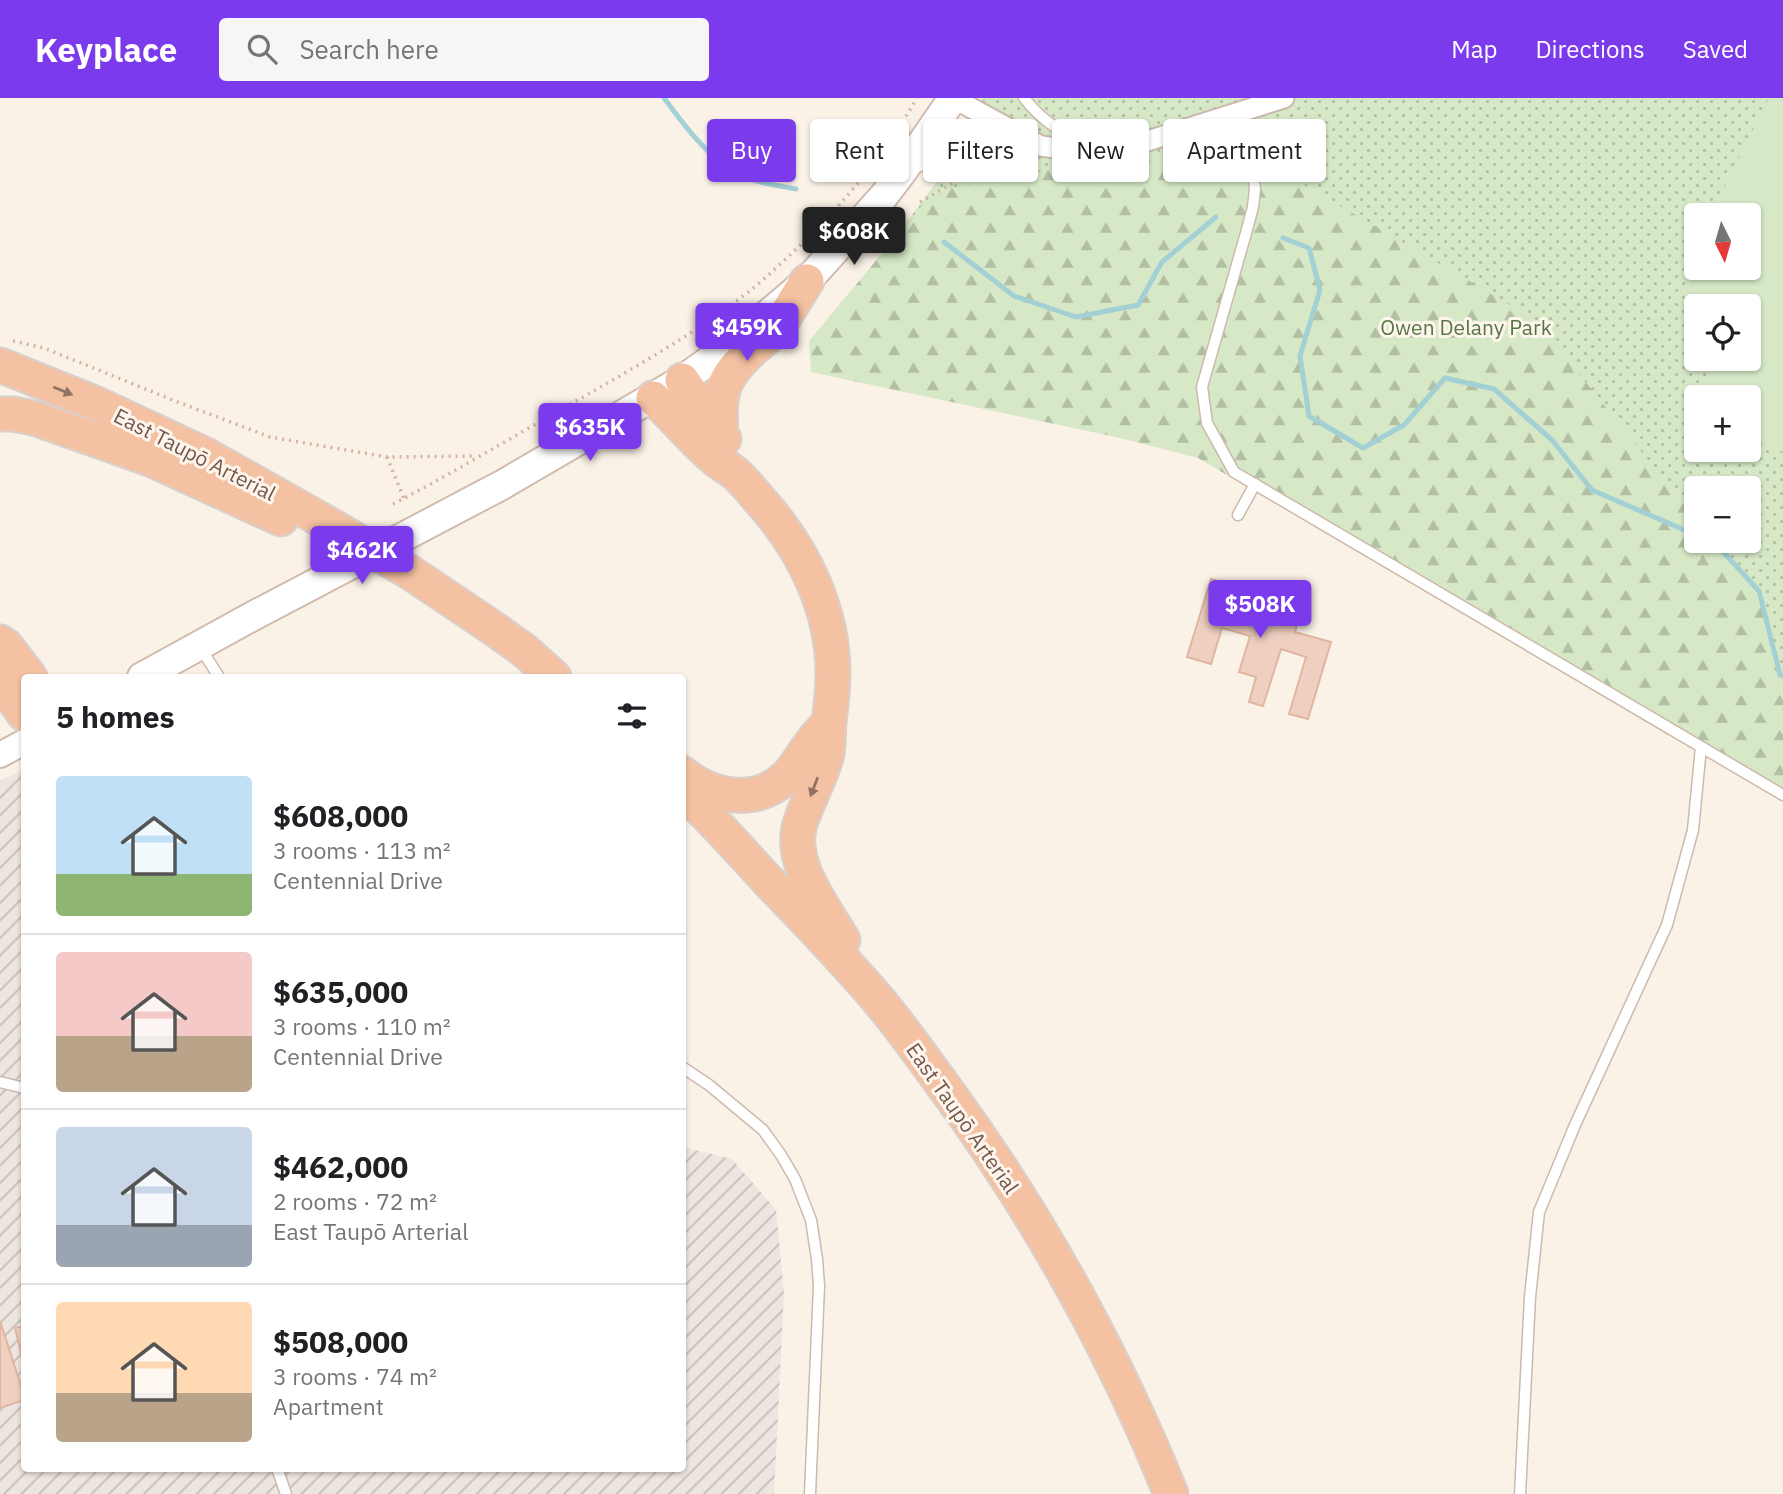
<!DOCTYPE html>
<html lang="en">
<head>
<meta charset="utf-8">
<style>
  :root { --surface:#fff; --page:#f6f6f6; --text:#202124; --muted:#757577; --line:#e0e0e0; --accent:#7c3aed }
  body { margin:0; font-family:"IBM Plex Sans",sans-serif; background:var(--page); color:var(--text); height:100vh; display:flex; flex-direction:column; font-size:26px; white-space:nowrap }
  * { box-sizing:border-box; margin:0 }
  p { font-size:23px; color:var(--muted) }
  .icon { flex:none; width:38px; height:38px; fill:none; stroke:currentColor; stroke-width:2; stroke-linecap:round; stroke-linejoin:round }
  .map { position:relative; flex:1; overflow:hidden }
  .details { position:absolute; left:21px; top:576px; width:665px; height:798px; display:flex; flex-direction:column; background:var(--surface); border-radius:7px; box-shadow:0 2px 5px #0004 }
  .details>* { flex:none }
  .guide { position:absolute; left:707px; top:21px; width:665px; height:63px; display:flex; gap:14px }
  .needle { width:46px; rotate:175deg }
  .buttons { position:absolute; left:1684px; top:105px; display:grid; gap:14px }
  .buttons a { display:grid; place-items:center; width:77px; height:77px; border-radius:7px; background:var(--surface); box-shadow:0 2px 5px #0004; font-size:35px }
  .price { position:absolute; translate:-50% -60px; padding:0 16px; border-radius:7px; background:var(--accent); color:#fff; font-size:23px; line-height:46px; filter:drop-shadow(0 2px 4px #0008) }
  .price::after { content:''; position:absolute; left:50%; top:42px; width:21px; height:16px; margin-left:-10px; background:inherit; clip-path:polygon(0 0,100% 0,50% 100%) }
  .price.active { background:#222; color:#fff }
  ul { padding:0; list-style:none }
  li { display:flex; align-items:center; gap:21px; height:175px; padding:0 35px }
  li+li { border-top:2px solid var(--line) }
  li span { display:grid; place-items:center; flex:none; width:196px; height:140px; border-radius:7px; color:#555 }
  li>.icon { margin-inline-start:auto }
  span .icon { width:84px; height:84px; fill:#fffc; stroke-width:1 }
  li b { font-size:30px }
  h2 { display:flex; justify-content:space-between; align-items:center; height:84px; padding:0 35px; font-size:30px }
  .tag { padding:0 24px; border-radius:7px; background:var(--surface); box-shadow:0 2px 5px #0004; font-size:24px; line-height:63px }
  .tag.active { background:var(--accent); color:#fff }
  header { display:flex; align-items:center; gap:42px; box-sizing:border-box; height:98px; padding:0 35px; background:var(--accent); color:#fff }
  header strong { font-size:33px }
  nav { display:flex; gap:38px; margin-inline-start:auto; font-size:24px }
  .search { width:490px; height:63px; background:var(--page); display:flex; align-items:center; gap:18px; box-sizing:border-box; padding:0 24px; border-radius:7px; color:var(--muted); font-size:26px }
  .map>svg:first-child { display:block }
  .industrial { fill:url(#industrial-furrows) }
  .grass { fill:url(#grass-dots); fill-rule:evenodd }
  .forest { fill:url(#forest-firs) }
  .pitch { fill:#d6e8c6 }
  .lines { fill:none; stroke-linecap:round; stroke-linejoin:round }
  .stream { stroke:#a3d0d5; stroke-width:5 }
  .building { fill:#efd0c0; stroke:#e1b5a1; stroke-width:2 }
  .service-casing { stroke:#cdb9ad; stroke-width:13 }
  .minor-casing { stroke:#cdb9ad; stroke-width:23 }
  .tertiary-casing { stroke:#cdb9ad; stroke-width:28 }
  .secondary-casing { stroke:#d1bbae; stroke-width:32 }
  .trunk-casing { stroke:#d8d0cd; stroke-width:37 }
  .path { stroke:#d4b3a3; stroke-width:3.5; stroke-dasharray:2 5; stroke-linecap:butt }
  .service { stroke:#fff; stroke-width:10 }
  .minor { stroke:#fff; stroke-width:19 }
  .tertiary { stroke:#fff; stroke-width:24 }
  .secondary { stroke:#fff; stroke-width:28 }
  .trunk { stroke:#f4c2a2; stroke-width:33 }
  .trunk-bridge-casing { stroke:#d8d0cd; stroke-width:37; stroke-linecap:butt }
  .trunk-bridge { stroke:#f4c2a2; stroke-width:33 }
  .oneway { fill:#937262 }
  .labels { text-anchor:middle; dominant-baseline:central; stroke-width:6; stroke-linejoin:round; paint-order:stroke }
  .park-label { font-size:21px; fill:#577845; stroke:#fef6ed }
  .street-label { font-size:21px; fill:#73584c; stroke:#fef6ed }
</style>
</head>
<body>
<header>
<strong>Keyplace</strong>
<div class="search"><svg class="icon" aria-label="search" viewBox="0 0 24 24"><circle cx="10" cy="10" r="6"/><path d="M15 15l6 6"/></svg>Search here</div>
<nav><a>Map</a><a>Directions</a><a>Saved</a></nav>
</header>
<div class="map">
<svg width="1783" height="1396" viewBox="0 0 1783 1396">
  <defs>
    <pattern id="industrial-furrows" width="10" height="10" patternUnits="userSpaceOnUse" patternTransform="scale(1.75)"><rect width="10" height="10" fill="#ece5e0"/><path d="M-1 1l2-2M0 10L10 0M9 11l2-2" fill="none" stroke="#c4bcb8"/></pattern>
    <pattern id="grass-dots" width="8" height="8" patternUnits="userSpaceOnUse" patternTransform="scale(1.75)"><rect width="8" height="8" fill="#d6e8c6"/><path d="M2 2h.1M6 6h.1" fill="none" stroke="#b2bfa3" stroke-width="1.8" stroke-linecap="round"/></pattern>
    <pattern id="forest-firs" width="22" height="20" patternUnits="userSpaceOnUse" patternTransform="scale(1.75)"><rect width="22" height="20" fill="#d6e8c6"/><path d="M5 1l3.5 6h-7zM16 11l3.5 6h-7z" fill="#b2bfa3"/></pattern>
  </defs>
  <rect width="100%" height="100%" fill="#fbf2e7"/>
  <polygon class="industrial" points="24,671 24,1370 682,1370 683,1049 732,1061 776,1112 784,1195 774,1396 0,1396 0,683"/>
  <path class="grass" d="M982 0H1783V669L881 159 946 71ZM1696 117H1748V170H1696ZM1696 208H1748V261H1696ZM1696 299H1748V352H1696ZM1696 390H1748V443H1696Z"/>
  <polygon class="forest" points="1216,46 1301,85 1536,222 1696,422 1696,443 1712,443 1759,493 1780,577 1783,578 1783,702 1673,640 1198,360 1120,340 811,274 809,243 934,93 1112,60"/>
  <polygon class="pitch" points="1769,0 1783,0 1783,354 1753,337 1748,333 1748,299 1720,299 1709,284 1700,261 1748,261 1748,208 1696,208 1696,248 1687,181 1696,152 1696,170 1748,170 1748,117 1710,117"/>
  <g class="lines">
    <g class="stream">
      <path d="M664 0C684 27 704 54 732 73 750 84 776 87 796 91"/>
      <polyline points="1283,140 1309,150 1320,192 1300,258 1309,318 1363,350 1404,327 1445,280 1494,291 1552,342 1592,392 1696,437"/>
      <polyline points="944,144 1014,198 1076,219 1138,207 1162,164 1216,119"/>
      <polyline points="1709,443 1714,444 1759,493 1780,577 1783,578"/>
    </g>
  </g>
  <g class="building">
    <polygon points="1211,481 1302,508 1295,534 1331,544 1308,621 1289,616 1306,559 1281,551 1263,608 1249,604 1256,579 1239,574 1250,538 1222,530 1211,566 1187,559"/>
    <polygon points="0,1223 24,1297 24,1302 0,1310"/>
    <polygon points="24,1228 24,1267 15,1230"/>
  </g>
  <g class="lines">
    <defs>
      <g id="service">
        <path d="M1024 0C1042 23 1064 38 1092 47"/>
        <polyline points="1234,17 1252,67 1255,91 1253,109 1246,135 1202,289 1207,325 1234,374 1783,697"/>
        <path d="M912 71C955 55 984 47 1030 48"/>
        <polyline points="1238,417 1255,386"/>
        <polyline points="200,549 219,579"/>
        <polyline points="682,969 709,987 763,1032 781,1057 795,1081 811,1122 817,1161 819,1188 810,1396"/>
        <polyline points="0,984 24,990"/>
        <polyline points="277,1370 286,1396"/>
        <polyline points="1520,1396 1530,1199 1539,1114 1575,1027 1667,827 1693,732 1701,649"/>
      </g>
      <polyline id="minor" points="953,0 1041,48 1063,51 1088,53 1112,51 1138,46 1284,0"/>
      <polyline id="tertiary" points="0,657 24,644"/>
      <polyline id="secondary" points="142,579 253,518 502,387 682,282 733,246 807,183 883,99 902,74 953,0"/>
      <g id="trunk">
        <polyline points="0,267 99,307 206,357 332,428"/>
        <polyline points="682,282 724,341"/>
        <path d="M653 300C675 319 692 342 714 360 720 366 729 370 736 376 746 385 755 397 764 407 805 454 833 513 833 576 833 592 831 608 829 624 828 634 829 646 827 656 822 678 807 703 800 726 788 765 824 809 843 842"/>
        <polyline points="0,316 12,316 34,320 150,361 281,421"/>
        <path d="M721 338C719 293 720 282 753 251 761 244 771 237 777 229 788 215 797 198 807 183"/>
        <polyline points="411,475 493,530 525,553 554,579"/>
        <polyline points="0,544 6,548 30,579"/>
        <polyline points="0,582 24,616"/>
        <path d="M682 675C712 700 757 708 787 678 796 669 802 657 810 647 815 639 822 632 828 626"/>
        <path d="M682 693C714 722 741 754 770 785 806 822 841 859 875 898 900 927 922 959 945 990 1037 1116 1113 1252 1171 1396"/>
      </g>
    </defs>
    <use href="#service" class="service-casing"/>
    <use href="#minor" class="minor-casing"/>
    <use href="#tertiary" class="tertiary-casing"/>
    <use href="#secondary" class="secondary-casing"/>
    <use href="#trunk" class="trunk-casing"/>
    <g class="path">
      <polyline points="920,104 967,77 972,73 973,65"/>
      <polyline points="13,243 44,250 170,301 270,339 387,359 476,358"/>
      <polyline points="387,359 404,401"/>
      <path d="M393 406C446 379 498 347 550 318 612 282 677 247 735 204 755 190 773 173 791 156 840 110 883 59 917 0"/>
    </g>
    <use href="#service" class="service"/>
    <use href="#minor" class="minor"/>
    <use href="#tertiary" class="tertiary"/>
    <use href="#secondary" class="secondary"/>
    <use href="#trunk" class="trunk"/>
    <defs>
      <polyline id="trunk-bridge" points="332,428 411,475"/>
    </defs>
    <use href="#trunk-bridge" class="trunk-bridge-casing"/>
    <use href="#trunk-bridge" class="trunk-bridge"/>
  </g>
  <defs><path id="oneway-solid" d="M-6-.8H1V-3.2L6.5 0L1 3.2V.8H-6Z" transform="scale(1.75)"/></defs>
  <g class="oneway">
    <use href="#oneway-solid" transform="translate(63 293) rotate(22)"/>
    <use href="#oneway-solid" transform="translate(814 689) rotate(111)"/>
  </g>
  <g class="labels">
    <g class="park-label">
      <text x="1466" y="229">Owen Delany Park</text>
    </g>
    <g class="street-label">
      <text transform="translate(195 356) rotate(27)">East Taupō Arterial</text>
      <text transform="translate(963 1020) rotate(55)">East Taupō Arterial</text>
    </g>
  </g>
</svg>
<div class="buttons">
<a><svg class="needle" viewBox="-14 -14 28 28"><path d="M0-13l5 13h-10z" fill="#e53935"/><path d="M0 13l5-13h-10z" fill="#757577"/></svg></a>
<a><svg class="icon" aria-label="locate" viewBox="0 0 24 24"><circle cx="12" cy="12" r="6"/><path d="M12 2v4M12 18v4M2 12h4M18 12h4"/></svg></a>
<a>+</a>
<a>−</a>
</div>
<b class="price active" style="left:854px;top:169px">$608K</b>
<b class="price" style="left:747px;top:265px">$459K</b>
<b class="price" style="left:590px;top:365px">$635K</b>
<b class="price" style="left:362px;top:488px">$462K</b>
<b class="price" style="left:1260px;top:542px">$508K</b>
<div class="guide">
<a class="tag active">Buy</a>
<a class="tag">Rent</a>
<a class="tag">Filters</a>
<a class="tag">New</a>
<a class="tag">Apartment</a>
</div>
<section class="details">
<h2>5 homes<svg class="icon" aria-label="filters" viewBox="0 0 24 24"><path d="M4 7h16M4 17h16"/><circle cx="9" cy="7" r="2"/><circle cx="15" cy="17" r="2"/></svg></h2>
<ul>
<li><span style="background:linear-gradient(#bfe0f5 70%,#8fb573 0)"><svg class="icon" aria-label="home" viewBox="0 0 24 24"><path d="M3 11l9-7 9 7M6 9v11h12V9"/></svg></span><div><b>$608,000</b><p>3 rooms · 113 m²</p><p>Centennial Drive</p></div></li>
<li><span style="background:linear-gradient(#f6c9c9 60%,#b9a48a 0)"><svg class="icon" aria-label="home" viewBox="0 0 24 24"><path d="M3 11l9-7 9 7M6 9v11h12V9"/></svg></span><div><b>$635,000</b><p>3 rooms · 110 m²</p><p>Centennial Drive</p></div></li>
<li><span style="background:linear-gradient(#c9d6e8 70%,#9aa5b1 0)"><svg class="icon" aria-label="home" viewBox="0 0 24 24"><path d="M3 11l9-7 9 7M6 9v11h12V9"/></svg></span><div><b>$462,000</b><p>2 rooms · 72 m²</p><p>East Taupō Arterial</p></div></li>
<li><span style="background:linear-gradient(#ffd9b3 65%,#b9a48a 0)"><svg class="icon" aria-label="home" viewBox="0 0 24 24"><path d="M3 11l9-7 9 7M6 9v11h12V9"/></svg></span><div><b>$508,000</b><p>3 rooms · 74 m²</p><p>Apartment</p></div></li>
</ul>
</section>
</div>
</body>
</html>
